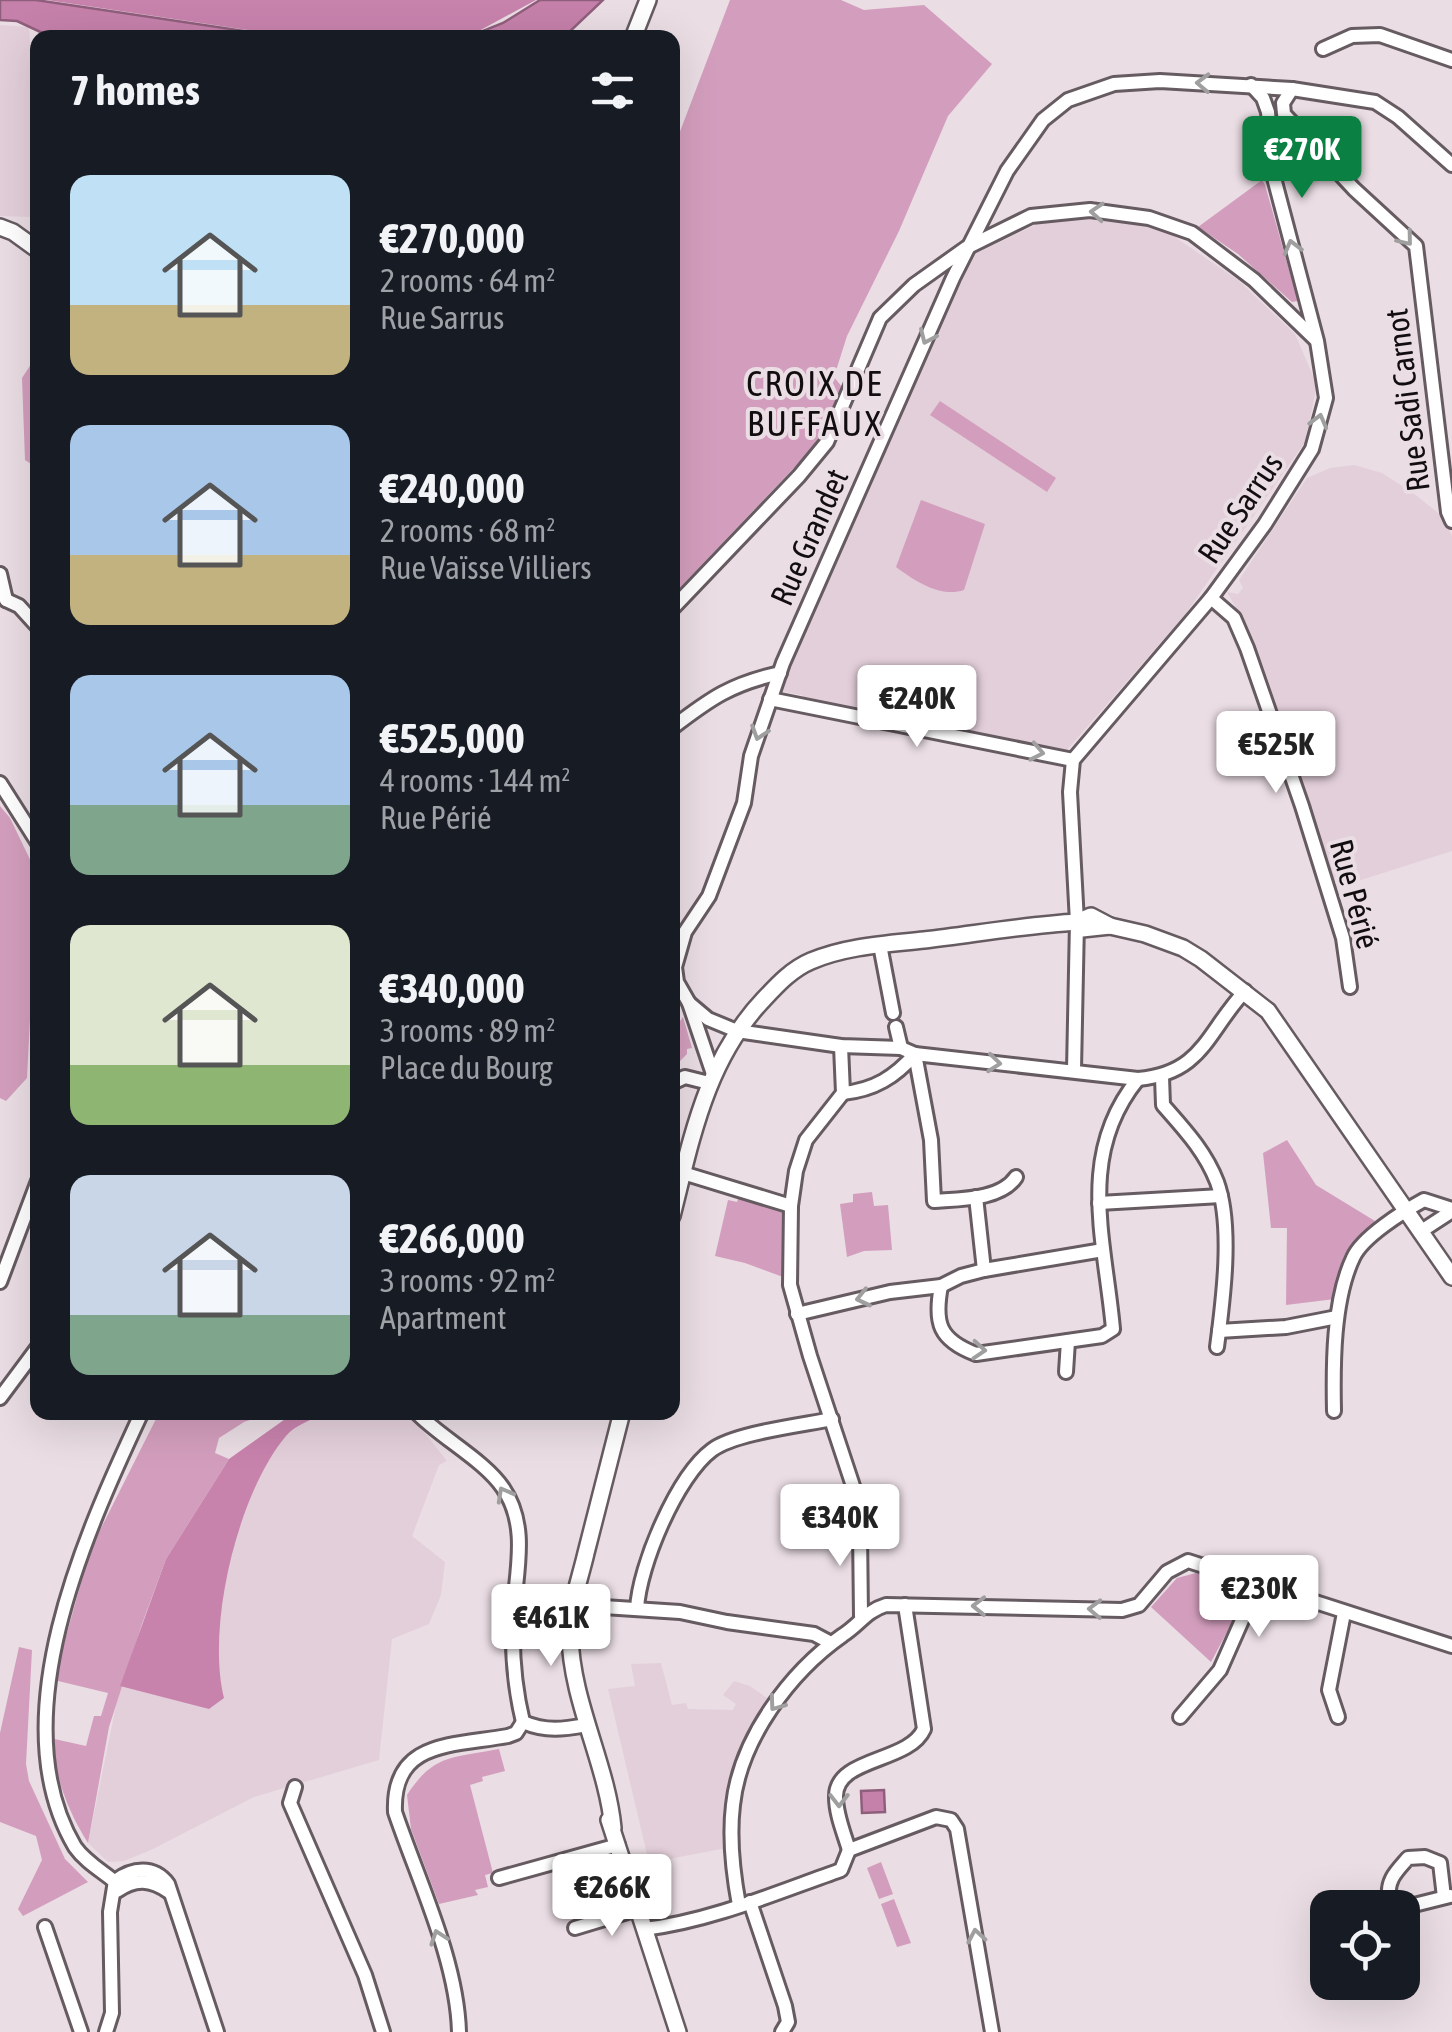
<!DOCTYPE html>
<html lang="en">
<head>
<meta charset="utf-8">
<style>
  :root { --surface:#171b24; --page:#242831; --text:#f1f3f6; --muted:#9ea1a6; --accent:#0b8043 }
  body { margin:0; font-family:"Asap Condensed",sans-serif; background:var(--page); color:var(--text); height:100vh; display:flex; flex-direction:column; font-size:38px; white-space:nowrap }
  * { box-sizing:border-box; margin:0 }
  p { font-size:32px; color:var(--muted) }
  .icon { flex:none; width:55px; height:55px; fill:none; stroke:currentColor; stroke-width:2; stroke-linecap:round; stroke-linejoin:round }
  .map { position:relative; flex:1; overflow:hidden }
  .panel { position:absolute; left:30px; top:30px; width:650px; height:1390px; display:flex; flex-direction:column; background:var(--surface); border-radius:20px; box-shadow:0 10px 40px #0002 }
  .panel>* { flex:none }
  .tools { position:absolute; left:1310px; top:1890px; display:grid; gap:20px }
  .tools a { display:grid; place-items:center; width:110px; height:110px; border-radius:20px; background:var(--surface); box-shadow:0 10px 40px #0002; font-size:50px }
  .price { position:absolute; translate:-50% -85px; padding:0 22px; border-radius:10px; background:#fff; color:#222; font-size:32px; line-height:65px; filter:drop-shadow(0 2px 5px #0008) }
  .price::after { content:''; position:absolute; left:50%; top:60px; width:30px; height:22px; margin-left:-15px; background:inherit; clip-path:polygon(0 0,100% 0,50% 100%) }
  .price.current { background:var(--accent); color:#fff }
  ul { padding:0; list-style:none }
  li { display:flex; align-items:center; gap:30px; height:250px; padding:0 40px }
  li span { display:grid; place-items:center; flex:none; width:280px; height:200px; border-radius:20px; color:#555 }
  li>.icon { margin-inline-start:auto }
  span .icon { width:120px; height:120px; fill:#fffc; stroke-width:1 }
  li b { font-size:42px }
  h2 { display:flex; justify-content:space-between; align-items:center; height:120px; padding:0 40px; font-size:42px }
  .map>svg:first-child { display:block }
  .built { fill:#e3cfda }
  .green { fill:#d39ebd }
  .forest { fill:#c883ad }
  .water { fill:#c581aa; stroke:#8f5e7c; stroke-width:2.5 }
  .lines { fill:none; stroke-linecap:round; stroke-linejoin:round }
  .minor-casing { stroke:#665b61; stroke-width:18 }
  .tertiary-casing { stroke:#665b61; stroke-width:20 }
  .minor { stroke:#fff; stroke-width:12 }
  .tertiary { stroke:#fff; stroke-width:15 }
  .oneway { stroke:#a09f9f }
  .labels { text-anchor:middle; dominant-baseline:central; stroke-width:8; stroke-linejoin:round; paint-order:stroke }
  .street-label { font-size:32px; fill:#120e10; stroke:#eadde4 }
  .neighbourhood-label { font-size:35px; letter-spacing:2.5px; fill:#120e10; stroke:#eadde4 }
</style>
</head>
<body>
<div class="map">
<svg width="1452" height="2032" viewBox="0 0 1452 2032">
  <rect width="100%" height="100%" fill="#eadde4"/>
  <g class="built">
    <polygon points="0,25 29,27 33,85 38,85 37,147 31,217 0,216"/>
    <polygon points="1079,218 1123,221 1169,233 1238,280 1295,334 1317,385 1305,442 1184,616 1067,750 804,700 802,695 779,691 973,255 1037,224"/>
    <polygon points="1354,465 1382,473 1413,493 1442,516 1452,536 1452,851 1336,888 1250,632 1227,592 1238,594 1243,588 1239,580 1307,478 1330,468"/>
    <polygon points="295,1413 409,1413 447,1461 439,1465 412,1536 445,1562 441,1595 429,1624 392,1639 379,1760 254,1797 151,1850 124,1861 108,1862 88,1843 120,1686 229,1459"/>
    <polygon points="661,1663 672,1705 686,1703 688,1709 733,1710 736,1704 723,1695 734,1681 750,1686 770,1700 759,1715 757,1715 728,1794 726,1848 649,1863 608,1689 635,1686 631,1664"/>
  </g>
  <g class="green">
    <polygon points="730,0 841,0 864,10 924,5 992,64 948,116 899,231 847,336 834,377 842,387 824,432 810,451 673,595 673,150"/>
    <polygon points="1262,180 1265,185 1298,301 1292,302 1238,254 1198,227"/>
    <polygon points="37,355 37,468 25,460 22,378"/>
    <polygon points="940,401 1056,478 1047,492 930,415"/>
    <path d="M921 500 985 524 964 590C940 598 915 581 896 567Z"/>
    <polygon points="0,806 10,818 37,874 37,975 32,980 27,1078 6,1101 0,1098"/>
    <polygon points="683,1017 692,1048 687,1049 687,1054 673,1068 673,1031"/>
    <polygon points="1287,1140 1316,1185 1375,1221 1345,1260 1335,1299 1286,1305 1287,1228 1271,1228 1263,1153"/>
    <polygon points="872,1192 874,1206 888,1205 892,1250 864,1251 847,1257 840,1204 853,1202 853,1194"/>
    <polygon points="739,1195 787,1209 783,1277 745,1263 715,1256 728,1200 737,1202"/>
    <path d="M159 1413H269L244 1422 219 1438 215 1453 229 1459 166 1559 142 1624 109 1727 88 1843C67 1810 56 1777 50 1738L86 1746 94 1716H101L108 1693 54 1680 90 1550Z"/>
    <polygon points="1196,1573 1216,1579 1202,1602 1207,1606 1211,1602 1235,1617 1211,1662 1151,1607 1177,1578"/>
    <polygon points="19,1647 32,1650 26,1764 29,1781 65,1859 88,1882 23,1916 18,1909 42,1860 36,1836 0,1822 0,1733"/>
    <path d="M499 1749 505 1771 482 1777 483 1781 470 1785 493 1873 485 1875 488 1887 475 1890 478 1895 439 1904 411 1829 407 1795C434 1753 454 1758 499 1749Z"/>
    <polygon points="881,1862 893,1894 879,1899 867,1868"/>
    <polygon points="894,1899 911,1943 897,1947 881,1904"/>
  </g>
  <g class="forest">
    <polygon points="47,0 536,0 477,32 399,31 288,36"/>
    <path d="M295 1412 326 1413C313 1419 295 1425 286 1436 238 1493 206 1626 224 1698L209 1709 120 1686 166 1559 229 1459Z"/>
  </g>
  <g class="water">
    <polygon points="0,0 36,0 284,37 51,37 17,21 0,20"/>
    <polygon points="540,0 603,0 564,37 321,37 408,34 468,37 503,23"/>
    <polygon points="884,1790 885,1812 862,1813 861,1791"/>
  </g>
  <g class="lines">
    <defs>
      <g id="minor">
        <polyline points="1323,49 1352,36 1380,35 1452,60"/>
        <polyline points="1292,89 1283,103 1284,114 1354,189 1416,246 1448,512 1452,521"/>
        <polyline points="0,574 6,600"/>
        <polyline points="1211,598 1234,618 1247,648 1302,806 1343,938 1350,987"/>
        <polyline points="6,600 19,606 38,627"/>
        <polyline points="672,609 799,476 827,442 880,318 914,285 966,248 1031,216 1090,210 1149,218 1192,233 1254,280 1315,339"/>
        <polyline points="770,699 1073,760"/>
        <path d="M672 728C711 698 731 684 780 673"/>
        <polyline points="0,783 38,843"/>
        <polyline points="880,945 893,1013"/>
        <path d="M689 1003 708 1019 737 1031 841 1046 901 1048 915 1054 1138 1079C1203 1073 1206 1033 1245 991"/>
        <polyline points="896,1027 901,1048"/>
        <polyline points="841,1046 843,1093 806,1140 796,1171 791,1206 790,1285 810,1356 855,1492 860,1530 861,1616"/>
        <path d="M915 1054 931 1140 934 1201C959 1199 1001 1200 1016 1177"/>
        <polyline points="1074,1070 1077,922 1070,792 1073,760 1211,598 1265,524 1312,449 1326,398 1317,341 1273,174 1268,112 1263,98 1251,85"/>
        <polyline points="713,1074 689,1003 677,982 675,967 685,932 709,896 744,803 751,756 783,663 953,278 1007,171 1043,120 1068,100 1114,84 1160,81 1292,89 1375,102 1398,117 1452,165"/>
        <path d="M1162 1077 1163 1105C1184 1129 1205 1151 1217 1182 1233 1226 1223 1301 1217 1347"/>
        <polyline points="672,1083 685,1077 709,1083"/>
        <path d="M843 1093C874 1090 895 1077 915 1054"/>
        <polyline points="683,1173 791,1206"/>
        <polyline points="976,1197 984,1270"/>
        <polyline points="1099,1203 1221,1196"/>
        <polyline points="1420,1232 1452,1211"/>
        <polyline points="0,1282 38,1181"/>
        <path d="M941 1286C934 1323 939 1340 976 1354L1102 1336 1113 1329C1105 1240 1076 1155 1138 1079"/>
        <polyline points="797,1314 890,1292 941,1286 961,1276 984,1270 1103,1250"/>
        <polyline points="1219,1331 1286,1327 1337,1317"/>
        <polyline points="1066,1372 1068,1341"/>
        <polyline points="0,1398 38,1347"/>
        <path d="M1334 1411C1333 1365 1333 1300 1353 1258 1362 1237 1404 1211 1424 1200L1452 1209"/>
        <path d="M416 1412C441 1438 484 1460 503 1488 531 1529 514 1578 513 1623 512 1658 515 1689 523 1722"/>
        <polyline points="573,1605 680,1612 727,1622 814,1634 831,1643"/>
        <path d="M637 1609C639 1566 677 1476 712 1450 734 1433 803 1425 832 1419"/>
        <polyline points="513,1620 549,1608 572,1610"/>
        <polyline points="1180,1717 1220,1670 1258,1584"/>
        <polyline points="1338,1717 1329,1690 1344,1613"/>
        <path d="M523 1722C546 1732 564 1729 587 1725"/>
        <polyline points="295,1787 290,1803 365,1975 383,2032"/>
        <polyline points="849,1850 936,1817 951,1820 957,1829 992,2032"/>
        <path d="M849 1850C844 1833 836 1815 836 1797 835 1757 909 1763 924 1729L905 1605"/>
        <polyline points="499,1878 618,1845"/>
        <path d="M121 1887C106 1873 87 1864 75 1847 0 1720 85 1534 142 1412"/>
        <path d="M117 1891C135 1878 151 1879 169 1892"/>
        <polyline points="750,1902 785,2006 788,2022 782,2032"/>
        <path d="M739 1905C733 1873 729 1838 733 1805 740 1739 790 1672 843 1635 860 1624 866 1611 886 1605L1122 1610 1139 1605 1167 1572 1188 1561 1452 1646"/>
        <path d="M1401 1908 1389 1897C1387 1879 1397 1871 1408 1858L1425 1857 1440 1863 1444 1897"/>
        <polyline points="1402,1908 1450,1896"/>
        <polyline points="45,1927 81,2032"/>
        <polyline points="575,1928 638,1909"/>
        <path d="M644 1929C711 1921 778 1892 841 1870L849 1850"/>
        <path d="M106 2032 112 2013 110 1912 115 1881C132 1868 154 1865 168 1884L217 2032"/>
        <path d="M459 2032C457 1960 418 1880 395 1812 392 1740 453 1746 508 1736L516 1733 523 1722"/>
      </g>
      <g id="tertiary">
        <polyline points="633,38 648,0"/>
        <polyline points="0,227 13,232 38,250"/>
        <polyline points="1077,922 1082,929 1110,926 1145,934 1183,948 1201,959 1268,1011 1452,1277"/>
        <path d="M672 1216C692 1137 706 1060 764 999 778 984 792 969 811 961 846 946 887 944 924 940 975 934 1026 925 1077 922L1091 916 1110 926"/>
        <polyline points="609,1820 678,2032"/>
        <path d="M613 1828C607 1764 571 1701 570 1635 569 1608 580 1579 586 1553 598 1506 610 1459 622 1412"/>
      </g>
    </defs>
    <use href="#minor" class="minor-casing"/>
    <use href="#tertiary" class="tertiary-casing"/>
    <use href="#minor" class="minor"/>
    <use href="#tertiary" class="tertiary"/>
  </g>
  <defs><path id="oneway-chevron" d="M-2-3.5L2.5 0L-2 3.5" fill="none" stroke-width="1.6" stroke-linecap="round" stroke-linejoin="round" transform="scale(2.5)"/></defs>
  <g class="oneway">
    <use href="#oneway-chevron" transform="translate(1203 83) rotate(-178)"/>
    <use href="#oneway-chevron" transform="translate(1097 212) rotate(-176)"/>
    <use href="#oneway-chevron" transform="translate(1406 239) rotate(51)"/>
    <use href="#oneway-chevron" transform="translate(1292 247) rotate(-105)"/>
    <use href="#oneway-chevron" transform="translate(927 337) rotate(114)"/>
    <use href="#oneway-chevron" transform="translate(1319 421) rotate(-75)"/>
    <use href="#oneway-chevron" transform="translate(759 733) rotate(108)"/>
    <use href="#oneway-chevron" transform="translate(1037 752) rotate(11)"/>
    <use href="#oneway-chevron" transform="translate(994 1063) rotate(6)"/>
    <use href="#oneway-chevron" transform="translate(863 1298) rotate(167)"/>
    <use href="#oneway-chevron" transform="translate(979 1350) rotate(4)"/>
    <use href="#oneway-chevron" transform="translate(504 1494) rotate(-119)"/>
    <use href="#oneway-chevron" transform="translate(979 1606) rotate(-179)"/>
    <use href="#oneway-chevron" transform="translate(1095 1609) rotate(-178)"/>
    <use href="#oneway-chevron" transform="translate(776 1704) rotate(126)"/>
    <use href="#oneway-chevron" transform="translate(839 1800) rotate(90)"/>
    <use href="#oneway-chevron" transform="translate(976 1936) rotate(-100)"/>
    <use href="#oneway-chevron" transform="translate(438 1937) rotate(-109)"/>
  </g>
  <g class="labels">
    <g class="street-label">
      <text transform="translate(1407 400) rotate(-97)">Rue Sadi Carnot</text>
      <text transform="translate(1240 508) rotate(-56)">Rue Sarrus</text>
      <text transform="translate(809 537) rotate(-66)">Rue Grandet</text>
      <text transform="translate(1355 894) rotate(75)">Rue Périé</text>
    </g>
    <g class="neighbourhood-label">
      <text x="815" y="383">CROIX DE<tspan x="815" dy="40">BUFFAUX</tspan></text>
    </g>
  </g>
</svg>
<div class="tools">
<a><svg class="icon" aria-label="locate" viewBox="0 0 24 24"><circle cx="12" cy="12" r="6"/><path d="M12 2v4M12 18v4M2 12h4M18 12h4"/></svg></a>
</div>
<b class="price current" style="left:1302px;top:201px">€270K</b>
<b class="price" style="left:917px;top:750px">€240K</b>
<b class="price" style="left:1276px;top:796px">€525K</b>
<b class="price" style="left:840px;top:1569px">€340K</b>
<b class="price" style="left:1259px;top:1640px">€230K</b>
<b class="price" style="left:551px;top:1669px">€461K</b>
<b class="price" style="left:612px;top:1939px">€266K</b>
<section class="panel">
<h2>7 homes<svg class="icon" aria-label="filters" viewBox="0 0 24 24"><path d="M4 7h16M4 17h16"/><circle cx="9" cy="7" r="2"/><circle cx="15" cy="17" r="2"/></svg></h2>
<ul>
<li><span style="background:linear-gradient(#bfe0f5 65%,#c2b280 0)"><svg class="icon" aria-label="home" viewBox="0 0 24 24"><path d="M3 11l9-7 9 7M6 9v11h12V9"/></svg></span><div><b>€270,000</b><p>2 rooms · 64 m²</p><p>Rue Sarrus</p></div></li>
<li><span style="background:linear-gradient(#a9c7e8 65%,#c2b280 0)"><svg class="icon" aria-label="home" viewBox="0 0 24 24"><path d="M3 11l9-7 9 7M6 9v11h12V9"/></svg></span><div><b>€240,000</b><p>2 rooms · 68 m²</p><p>Rue Vaïsse Villiers</p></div></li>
<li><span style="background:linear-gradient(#a9c7e8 65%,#7fa58c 0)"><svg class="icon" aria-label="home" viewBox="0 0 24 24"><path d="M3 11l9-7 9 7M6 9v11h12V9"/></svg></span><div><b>€525,000</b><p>4 rooms · 144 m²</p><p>Rue Périé</p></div></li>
<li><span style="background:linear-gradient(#dfe7d0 70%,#8fb573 0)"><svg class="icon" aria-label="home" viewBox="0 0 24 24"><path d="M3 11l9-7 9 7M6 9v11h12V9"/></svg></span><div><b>€340,000</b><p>3 rooms · 89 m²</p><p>Place du Bourg</p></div></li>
<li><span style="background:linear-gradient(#c9d6e8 70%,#7fa58c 0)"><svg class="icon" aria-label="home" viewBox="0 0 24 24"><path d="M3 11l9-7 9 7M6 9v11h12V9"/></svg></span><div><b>€266,000</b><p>3 rooms · 92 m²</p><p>Apartment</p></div></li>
</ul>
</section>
</div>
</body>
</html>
